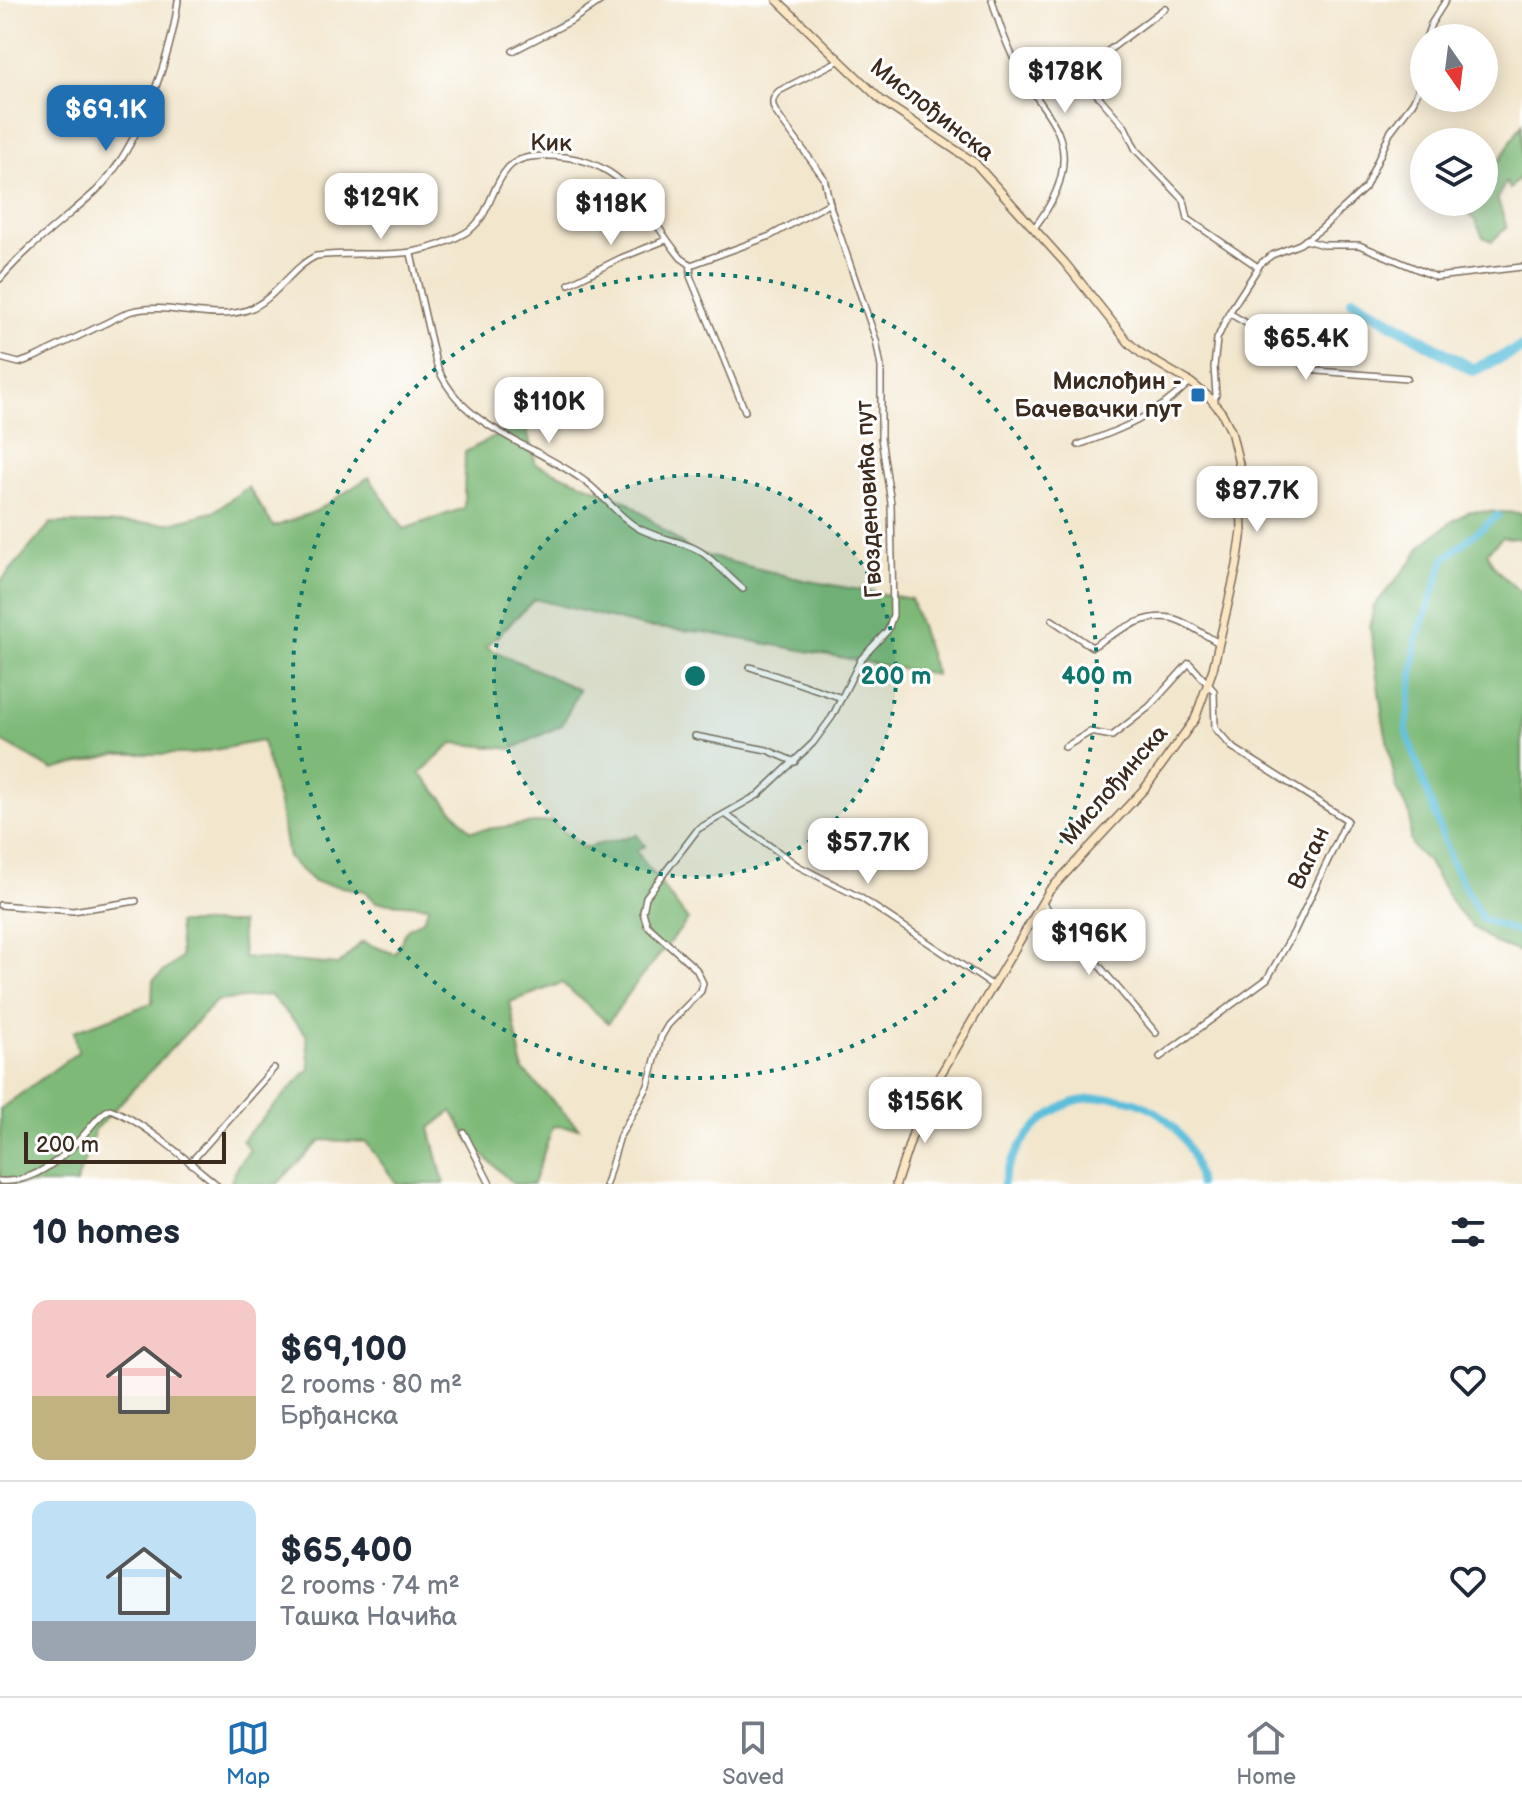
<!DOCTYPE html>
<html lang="en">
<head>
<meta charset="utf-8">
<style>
  :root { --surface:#fff; --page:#f2f2f3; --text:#1f2937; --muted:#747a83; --line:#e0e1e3; --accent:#1f6fb2 }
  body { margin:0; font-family:"Balsamiq Sans",sans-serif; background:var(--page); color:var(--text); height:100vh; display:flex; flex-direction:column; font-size:30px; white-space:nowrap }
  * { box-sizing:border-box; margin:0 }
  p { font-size:26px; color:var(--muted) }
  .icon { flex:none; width:44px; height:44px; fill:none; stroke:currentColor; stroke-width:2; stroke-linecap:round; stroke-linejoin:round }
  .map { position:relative; height:1184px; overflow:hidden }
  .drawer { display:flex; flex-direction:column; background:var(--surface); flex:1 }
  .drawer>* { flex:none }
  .needle { width:52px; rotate:166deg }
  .tools { position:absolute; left:1410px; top:24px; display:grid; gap:16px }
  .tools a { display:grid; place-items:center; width:88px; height:88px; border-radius:50%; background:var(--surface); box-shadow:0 4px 20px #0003; font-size:40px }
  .scale { position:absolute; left:24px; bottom:20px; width:202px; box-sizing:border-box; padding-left:8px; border:4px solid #3b2a1e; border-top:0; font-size:22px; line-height:28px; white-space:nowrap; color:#3b2a1e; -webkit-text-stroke:6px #fff; paint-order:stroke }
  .price { position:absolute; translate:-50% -68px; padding:0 18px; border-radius:16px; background:#fff; color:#222; font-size:26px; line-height:52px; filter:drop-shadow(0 2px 4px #0008) }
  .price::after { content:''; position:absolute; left:50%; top:48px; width:24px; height:18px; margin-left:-12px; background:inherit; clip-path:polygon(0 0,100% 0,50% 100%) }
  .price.selected { background:var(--accent); color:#fff }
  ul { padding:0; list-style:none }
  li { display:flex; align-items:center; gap:24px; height:200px; padding:0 32px }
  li+li { border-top:2px solid var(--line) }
  li span { display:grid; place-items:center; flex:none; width:224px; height:160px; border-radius:16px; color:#555 }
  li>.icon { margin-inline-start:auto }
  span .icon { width:96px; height:96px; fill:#fffc; stroke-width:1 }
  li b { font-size:34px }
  h2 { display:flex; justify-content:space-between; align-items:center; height:96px; padding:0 32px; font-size:34px }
  .dock { display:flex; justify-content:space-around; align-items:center; height:112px; border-top:2px solid var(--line); background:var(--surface); font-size:22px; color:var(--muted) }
  .dock a { display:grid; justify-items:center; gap:4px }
  .dock .selected { color:var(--accent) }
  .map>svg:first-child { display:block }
  .forest { fill:#7eb978; stroke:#5c724b; stroke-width:2 }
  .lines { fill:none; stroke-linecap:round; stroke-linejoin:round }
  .stream { stroke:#5cbeda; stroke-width:2 }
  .canal { stroke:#5cbeda; stroke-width:7 }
  .river { stroke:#5cbeda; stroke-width:12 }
  .minor-casing { stroke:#7b6c5b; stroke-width:8 }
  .secondary-casing { stroke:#7b6c5b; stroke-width:10 }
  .minor { stroke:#fff; stroke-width:5 }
  .secondary { stroke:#fbe6c4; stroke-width:7 }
  .ring { fill:none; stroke:#0f766e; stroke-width:4; stroke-dasharray:4 8 }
  .poi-dot { fill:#1f6fb2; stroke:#fff; stroke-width:3 }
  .labels { text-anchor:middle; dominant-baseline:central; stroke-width:6; stroke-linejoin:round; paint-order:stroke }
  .street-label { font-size:24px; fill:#3b2a1e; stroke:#fff }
  .poi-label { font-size:24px; font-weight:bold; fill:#3b2a1e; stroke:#fff; text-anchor:end }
  .centre { fill:#0f766e; stroke:#fff; stroke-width:4 }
  .ring-label { font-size:24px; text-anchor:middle; font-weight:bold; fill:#0f766e; stroke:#fff; stroke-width:6; stroke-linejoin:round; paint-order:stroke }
</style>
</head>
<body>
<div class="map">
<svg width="1522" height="1184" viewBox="0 0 1522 1184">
  <rect width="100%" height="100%" fill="#fff"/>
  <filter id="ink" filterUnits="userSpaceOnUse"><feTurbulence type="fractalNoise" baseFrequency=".0125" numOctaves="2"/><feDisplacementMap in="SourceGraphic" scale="16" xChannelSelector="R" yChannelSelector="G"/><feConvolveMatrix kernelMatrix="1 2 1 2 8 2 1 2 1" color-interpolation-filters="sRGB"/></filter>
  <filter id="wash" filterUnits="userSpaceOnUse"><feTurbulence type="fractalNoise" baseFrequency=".006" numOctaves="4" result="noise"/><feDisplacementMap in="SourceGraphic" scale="32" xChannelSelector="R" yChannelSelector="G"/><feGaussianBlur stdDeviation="1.8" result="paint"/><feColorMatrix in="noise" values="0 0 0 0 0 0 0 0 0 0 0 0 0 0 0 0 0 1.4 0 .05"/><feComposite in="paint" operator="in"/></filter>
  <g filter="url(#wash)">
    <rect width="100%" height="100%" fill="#f2e6cd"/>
    <g class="forest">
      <polygon points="1522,124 1522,174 1510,189 1506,182 1497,198 1507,227 1492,241 1483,237 1475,220 1467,212 1471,202 1484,202 1484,179 1499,161"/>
      <polygon points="524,421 536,464 628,502 692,552 803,580 911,599 936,675 703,632 645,627 535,599 486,647 579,690 562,725 512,749 453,743 420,773 471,831 551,821 584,848 637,835 645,846 636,851 688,920 635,985 608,1023 562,983 510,1002 523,1070 579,1128 553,1126 533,1184 513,1184 471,1143 452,1111 430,1128 444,1184 397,1184 366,1142 321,1140 277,1184 230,1184 238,1164 250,1150 242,1140 310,1068 306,1034 270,995 216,1001 95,1130 76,1184 0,1184 0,1109 78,1052 74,1031 152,1003 153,980 181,958 178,923 241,923 243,957 338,965 362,942 395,954 407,929 423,920 429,906 376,902 365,891 314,882 288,858 279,804 262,741 193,754 116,754 53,770 0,740 0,582 51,523 170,523 213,512 248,487 274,527 316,511 369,477 404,529 464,508 465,452"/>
      <path d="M1470 511 1522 513V539L1503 537 1487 552C1492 569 1509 581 1522 594V953L1493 942 1471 925 1456 909 1427 861 1414 849 1410 840V814L1397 791 1383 719 1370 627 1374 606 1412 561 1421 546 1451 522Z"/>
    </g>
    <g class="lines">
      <polyline class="stream" points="554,38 611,0"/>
      <g class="canal">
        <polyline points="1498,515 1445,558 1417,639 1406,731 1451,861 1482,919 1522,934"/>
        <path d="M1003 1184C1012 1148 1038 1116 1073 1102 1080 1099 1090 1099 1098 1098 1150 1092 1194 1132 1199 1184"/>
      </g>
      <polyline class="river" points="1353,300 1473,370 1522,348"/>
    </g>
  </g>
  <g filter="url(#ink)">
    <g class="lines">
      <defs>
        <g id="minor">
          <path d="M992 0C1000 28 1010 55 1025 80 1035 97 1050 113 1058 132 1072 166 1055 201 1034 228"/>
          <polyline points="1165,8 1092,63 1087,72 1094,91 1125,127 1136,150 1184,200 1188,219 1258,267"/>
          <polyline points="1426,38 1431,24 1446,0"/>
          <polyline points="513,51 571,21 602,0"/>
          <polyline points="1305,240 1323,245 1359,245 1436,277 1522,267"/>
          <path d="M411 254 436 363C460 430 537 444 587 483 605 497 619 517 638 528 656 538 678 540 696 549 711 556 729 578 743 589"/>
          <polyline points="691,265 690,276 745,411"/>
          <polyline points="691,265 770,236 830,203"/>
          <path d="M0 279C28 246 64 220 96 191 137 151 172 56 178 0"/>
          <polyline points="569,284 621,258 666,240"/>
          <polyline points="1229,313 1268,336 1303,365 1318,371 1407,378"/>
          <path d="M0 358 19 363 33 358 129 312C168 300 208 323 247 310 275 301 290 268 316 256 374 249 408 265 465 233 491 218 489 189 508 168 518 157 533 156 547 156 625 156 640 207 681 258L691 265"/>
          <polyline points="1213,402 1216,395 1214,367 1217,339 1229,313 1261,263 1272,255 1300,244 1321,229 1365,188 1391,131 1413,102 1418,91 1424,50"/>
          <path d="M1078 445C1121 430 1157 415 1190 382"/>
          <path d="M1052 620 1092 647C1116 632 1151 608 1180 621 1194 627 1206 636 1219 643"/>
          <polyline points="750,667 842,698"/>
          <polyline points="695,736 767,750 795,762"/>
          <polyline points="1065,747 1090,732 1112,736 1149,707 1189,663 1214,691 1215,728 1232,747 1347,820 1294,932 1267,979 1160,1057"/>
          <polyline points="725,814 798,866 861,898 992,985"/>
          <polyline points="1042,903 1075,937 1156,1033"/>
          <polyline points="0,905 73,911 136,901"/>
          <polyline points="464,1133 490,1184"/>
          <polyline points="190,1163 274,1068"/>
          <path d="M0 1181C34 1184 66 1156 87 1131 96 1121 99 1115 110 1109 143 1121 188 1161 216 1184"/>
          <path d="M606 1184 620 1136 648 1086 661 1037 668 1025 701 991 703 983 696 969 647 925 643 912 646 897 698 829 758 795 813 743 832 717 861 659 888 630 893 615 891 503 881 438V367L876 340 831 209 824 178 777 114C771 105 771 98 779 91L840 60"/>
        </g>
        <polyline id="secondary" points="777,0 882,101 975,163 1065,263 1129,343 1142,354 1190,382 1210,398 1222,413 1231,431 1240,468 1242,531 1237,565 1213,669 1195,719 1145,788 1049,891 929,1094 915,1127 896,1184"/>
      </defs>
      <use href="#minor" class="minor-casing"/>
      <use href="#secondary" class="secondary-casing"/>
      <use href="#minor" class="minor"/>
      <use href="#secondary" class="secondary"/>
    </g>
  </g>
  <circle cx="695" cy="676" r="201" fill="#0f766e" fill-opacity=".12"/>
  <g class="ring">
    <circle cx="695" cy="676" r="201"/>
    <circle cx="695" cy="676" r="402"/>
  </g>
  <rect class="poi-dot" x="1190" y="387" width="16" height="16" rx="4"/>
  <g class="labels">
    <g class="street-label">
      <text transform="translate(932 110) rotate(38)">Мислођинска</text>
      <text transform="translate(551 143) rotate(1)">Кик</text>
      <text transform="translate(869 499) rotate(-93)">Гвозденовића пут</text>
      <text transform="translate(1114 785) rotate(-49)">Мислођинска</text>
      <text transform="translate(1309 858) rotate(-65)">Ваган</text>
    </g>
    <g class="poi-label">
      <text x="1182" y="381">Мислођин -<tspan x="1182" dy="28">Бачевачки пут</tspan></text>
    </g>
  </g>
  <circle cx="695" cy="676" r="12" class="centre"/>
  <g class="ring-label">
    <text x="896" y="684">200 m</text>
    <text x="1097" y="684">400 m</text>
  </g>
</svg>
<div class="tools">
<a><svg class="needle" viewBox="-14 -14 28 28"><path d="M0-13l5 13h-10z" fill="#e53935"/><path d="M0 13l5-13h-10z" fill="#747a83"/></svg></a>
<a><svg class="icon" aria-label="layers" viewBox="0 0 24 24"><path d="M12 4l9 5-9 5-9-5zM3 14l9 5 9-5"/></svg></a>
</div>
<div class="scale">200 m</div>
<b class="price" style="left:1065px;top:115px">$178K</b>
<b class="price selected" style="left:106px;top:153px">$69.1K</b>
<b class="price" style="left:381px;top:241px">$129K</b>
<b class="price" style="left:611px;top:247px">$118K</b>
<b class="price" style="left:1306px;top:382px">$65.4K</b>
<b class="price" style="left:549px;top:445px">$110K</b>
<b class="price" style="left:1257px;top:534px">$87.7K</b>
<b class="price" style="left:868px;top:886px">$57.7K</b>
<b class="price" style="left:1089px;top:977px">$196K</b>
<b class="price" style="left:925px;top:1145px">$156K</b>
</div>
<section class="drawer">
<h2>10 homes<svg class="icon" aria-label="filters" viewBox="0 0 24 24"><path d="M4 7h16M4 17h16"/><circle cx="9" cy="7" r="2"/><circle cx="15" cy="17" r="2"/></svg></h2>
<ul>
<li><span style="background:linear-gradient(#f6c9c9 60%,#c2b280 0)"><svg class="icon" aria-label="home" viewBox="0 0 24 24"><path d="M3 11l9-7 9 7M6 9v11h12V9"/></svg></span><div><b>$69,100</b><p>2 rooms · 80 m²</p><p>Брђанска</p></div><svg class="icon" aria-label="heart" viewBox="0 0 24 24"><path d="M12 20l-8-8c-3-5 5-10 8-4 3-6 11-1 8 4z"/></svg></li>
<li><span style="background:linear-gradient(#bfe0f5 75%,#9aa5b1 0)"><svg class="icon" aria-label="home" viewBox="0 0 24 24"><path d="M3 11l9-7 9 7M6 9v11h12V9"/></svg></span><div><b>$65,400</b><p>2 rooms · 74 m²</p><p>Ташка Начића</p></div><svg class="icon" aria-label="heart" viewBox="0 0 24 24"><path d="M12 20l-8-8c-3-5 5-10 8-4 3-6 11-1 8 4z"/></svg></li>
</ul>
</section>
<nav class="dock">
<a class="selected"><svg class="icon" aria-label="map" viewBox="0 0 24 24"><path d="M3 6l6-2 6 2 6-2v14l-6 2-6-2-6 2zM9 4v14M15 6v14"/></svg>Map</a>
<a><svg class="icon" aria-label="saved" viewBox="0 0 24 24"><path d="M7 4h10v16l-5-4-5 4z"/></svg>Saved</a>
<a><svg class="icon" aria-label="home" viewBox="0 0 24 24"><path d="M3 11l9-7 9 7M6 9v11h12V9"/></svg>Home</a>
</nav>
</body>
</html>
